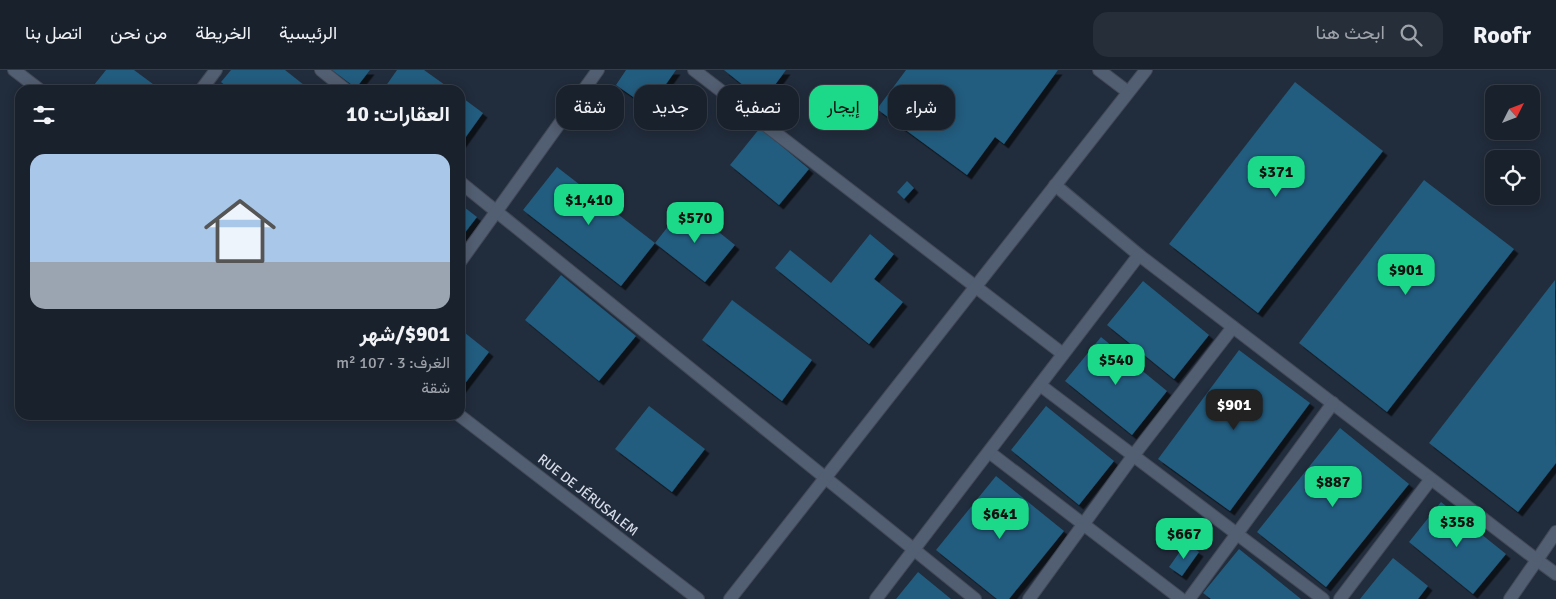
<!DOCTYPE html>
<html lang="ar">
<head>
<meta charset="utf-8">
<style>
  :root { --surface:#19212d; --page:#262e39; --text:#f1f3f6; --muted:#9fa3aa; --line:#373e49; --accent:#1bd988 }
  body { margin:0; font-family:Signika,Vazirmatn,sans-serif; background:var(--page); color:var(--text); direction:rtl; height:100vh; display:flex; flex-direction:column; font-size:19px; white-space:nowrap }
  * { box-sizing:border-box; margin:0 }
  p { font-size:16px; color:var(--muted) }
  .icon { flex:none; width:28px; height:28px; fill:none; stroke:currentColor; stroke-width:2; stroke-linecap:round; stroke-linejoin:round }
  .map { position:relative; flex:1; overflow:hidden; direction:ltr }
  .drawer { position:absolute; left:15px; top:15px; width:450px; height:335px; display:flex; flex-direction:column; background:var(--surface); border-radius:15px; box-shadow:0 2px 12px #0003,0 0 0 1px var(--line); direction:rtl }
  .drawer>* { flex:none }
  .hud { position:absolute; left:480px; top:15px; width:475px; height:45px; direction:rtl; display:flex; gap:10px }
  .needle { width:32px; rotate:48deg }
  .tools { position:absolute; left:1485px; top:15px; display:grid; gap:10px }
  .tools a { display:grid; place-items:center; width:55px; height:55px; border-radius:10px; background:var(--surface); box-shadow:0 2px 12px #0003,0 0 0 1px var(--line); font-size:25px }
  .price { position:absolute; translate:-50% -42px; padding:0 11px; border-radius:10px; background:var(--accent); color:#111; font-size:16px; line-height:32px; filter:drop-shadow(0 1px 2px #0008) }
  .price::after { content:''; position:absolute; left:50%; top:30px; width:15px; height:11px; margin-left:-8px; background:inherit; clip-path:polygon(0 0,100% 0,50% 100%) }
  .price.current { background:#222; color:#fff }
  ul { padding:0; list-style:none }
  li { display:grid; align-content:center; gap:10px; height:265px; padding:0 15px }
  li span { display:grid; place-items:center; height:155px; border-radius:15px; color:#555 }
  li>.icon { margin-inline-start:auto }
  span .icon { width:90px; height:90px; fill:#fffc; stroke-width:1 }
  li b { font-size:21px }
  h2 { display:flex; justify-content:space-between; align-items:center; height:60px; padding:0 15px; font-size:21px }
  .pill { padding:0 18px; border-radius:15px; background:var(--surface); box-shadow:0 2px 12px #0003,0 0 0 1px var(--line); font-size:18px; line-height:45px }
  .pill.current { background:var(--accent); color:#111 }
  header { display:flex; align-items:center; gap:30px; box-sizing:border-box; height:70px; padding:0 25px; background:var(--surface); border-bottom:1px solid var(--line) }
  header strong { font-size:24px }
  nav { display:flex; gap:28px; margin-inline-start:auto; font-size:18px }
  .search { width:350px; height:45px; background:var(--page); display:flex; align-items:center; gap:12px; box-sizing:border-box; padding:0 18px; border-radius:15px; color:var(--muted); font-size:19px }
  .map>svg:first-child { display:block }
  .building { fill:#225c7e; filter:url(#shadow) }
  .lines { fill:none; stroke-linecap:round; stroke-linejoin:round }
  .minor-casing { stroke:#404856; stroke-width:14 }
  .minor { stroke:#525e71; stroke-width:12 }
  .labels { text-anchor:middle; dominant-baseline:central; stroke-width:4; stroke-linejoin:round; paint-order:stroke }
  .street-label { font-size:14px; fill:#d5dce7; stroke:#212c3c }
</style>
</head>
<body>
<header>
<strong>Roofr</strong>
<div class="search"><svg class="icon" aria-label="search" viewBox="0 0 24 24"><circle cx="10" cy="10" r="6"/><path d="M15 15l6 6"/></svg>ابحث هنا</div>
<nav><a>الرئيسية</a><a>الخريطة</a><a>من نحن</a><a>اتصل بنا</a></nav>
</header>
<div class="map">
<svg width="1556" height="529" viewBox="0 0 1556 529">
  <defs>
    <filter id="shadow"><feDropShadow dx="4.5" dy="4.5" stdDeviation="0" flood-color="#0009"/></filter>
  </defs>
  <rect width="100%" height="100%" fill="#212c3c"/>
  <g class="building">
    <polygon points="106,0 134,0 161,20 90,20"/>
    <polygon points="231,0 285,0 304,15 300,20 231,20 221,12"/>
    <polygon points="332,0 370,0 356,18"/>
    <polygon points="397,0 424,0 452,20 383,20"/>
    <polygon points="626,0 676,0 649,38 616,15"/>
    <polygon points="724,0 786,0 763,31"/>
    <polygon points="906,0 1058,0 1004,74 995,67 967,105 877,39"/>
    <polygon points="1295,12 1383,81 1258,243 1169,174"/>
    <polygon points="460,26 483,43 460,75"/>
    <polygon points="760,58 809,99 779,135 730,95"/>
    <polygon points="557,97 655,173 621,216 523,140"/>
    <polygon points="1424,110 1514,179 1387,342 1299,273"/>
    <polygon points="907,111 914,118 904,129 897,122"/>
    <polygon points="460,134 477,147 460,169"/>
    <polygon points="685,135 735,175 705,212 655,173"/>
    <polygon points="870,164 894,184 874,209 903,232 869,274 775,198 790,180 831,213"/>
    <polygon points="561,205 636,266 599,311 525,250"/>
    <polygon points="1555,210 1556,393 1518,442 1429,373"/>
    <polygon points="1143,211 1209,265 1174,309 1107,255"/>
    <polygon points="732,230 812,290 782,331 702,270"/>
    <polygon points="460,259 489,282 460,320"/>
    <polygon points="1101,267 1167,321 1132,365 1065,311"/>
    <polygon points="1239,280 1310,333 1230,441 1158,389"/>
    <polygon points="649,336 705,379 672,422 615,379"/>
    <polygon points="1046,336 1114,391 1079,435 1011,380"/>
    <polygon points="1340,358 1409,414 1326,517 1257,462"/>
    <polygon points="996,406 1064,461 1009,529 997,529 936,480"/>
    <polygon points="1441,432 1506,484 1473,524 1409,472"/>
    <polygon points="1186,473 1199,482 1182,506 1169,497"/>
    <polygon points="1239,479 1301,529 1211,529 1203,523"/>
    <polygon points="1393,488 1428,516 1418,529 1360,529"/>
    <polygon points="918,502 951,529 896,529"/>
  </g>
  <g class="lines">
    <defs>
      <g id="minor">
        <polyline points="14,0 40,20"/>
        <polyline points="321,0 346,20"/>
        <polyline points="694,0 1063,284"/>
        <polyline points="1099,0 1128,22"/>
        <polyline points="201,20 216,0"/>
        <polyline points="460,112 975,529"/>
        <polyline points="1055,115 1139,185"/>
        <polyline points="460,192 598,0"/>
        <polyline points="1040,315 1323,529"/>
        <polyline points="459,345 698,529"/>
        <polyline points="989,382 1181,529"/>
        <polyline points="1556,462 1537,490 1556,504"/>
        <polyline points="730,529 1146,0"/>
        <polyline points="876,529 1139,185 1537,490 1510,529"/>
        <polyline points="1029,529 1133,386 1233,257"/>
        <polyline points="1189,529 1333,333"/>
        <polyline points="1340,529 1431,409"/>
      </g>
    </defs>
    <use href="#minor" class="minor-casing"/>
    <use href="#minor" class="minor"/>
  </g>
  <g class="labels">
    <g class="street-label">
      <text transform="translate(588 425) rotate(38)">RUE DE JÉRUSALEM</text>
    </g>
  </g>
</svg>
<div class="tools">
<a><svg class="needle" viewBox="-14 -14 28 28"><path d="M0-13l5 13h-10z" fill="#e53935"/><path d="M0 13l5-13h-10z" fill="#9fa3aa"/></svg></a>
<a><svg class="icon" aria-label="locate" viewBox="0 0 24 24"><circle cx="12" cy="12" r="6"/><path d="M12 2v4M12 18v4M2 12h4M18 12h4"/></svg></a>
</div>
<b class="price" style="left:1276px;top:128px">$371</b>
<b class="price" style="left:589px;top:156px">$1,410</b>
<b class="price" style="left:695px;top:174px">$570</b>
<b class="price" style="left:1406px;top:226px">$901</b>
<b class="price" style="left:1116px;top:316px">$540</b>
<b class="price current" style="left:1234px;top:361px">$901</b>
<b class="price" style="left:1333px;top:438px">$887</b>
<b class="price" style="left:1000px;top:470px">$641</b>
<b class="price" style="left:1457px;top:478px">$358</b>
<b class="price" style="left:1184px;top:490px">$667</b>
<div class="hud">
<a class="pill">شراء</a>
<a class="pill current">إيجار</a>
<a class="pill">تصفية</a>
<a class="pill">جديد</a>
<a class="pill">شقة</a>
</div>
<section class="drawer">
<h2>العقارات: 10<svg class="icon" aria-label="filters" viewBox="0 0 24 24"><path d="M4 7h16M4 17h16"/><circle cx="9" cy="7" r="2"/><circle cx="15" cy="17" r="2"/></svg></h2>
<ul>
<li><span style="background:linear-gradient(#a9c7e8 70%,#9aa5b1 0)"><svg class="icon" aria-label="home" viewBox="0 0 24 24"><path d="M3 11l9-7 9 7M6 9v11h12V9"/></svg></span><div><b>$901/شهر</b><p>الغرف: 3 · 107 m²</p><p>شقة</p></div></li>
</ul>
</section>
</div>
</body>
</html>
